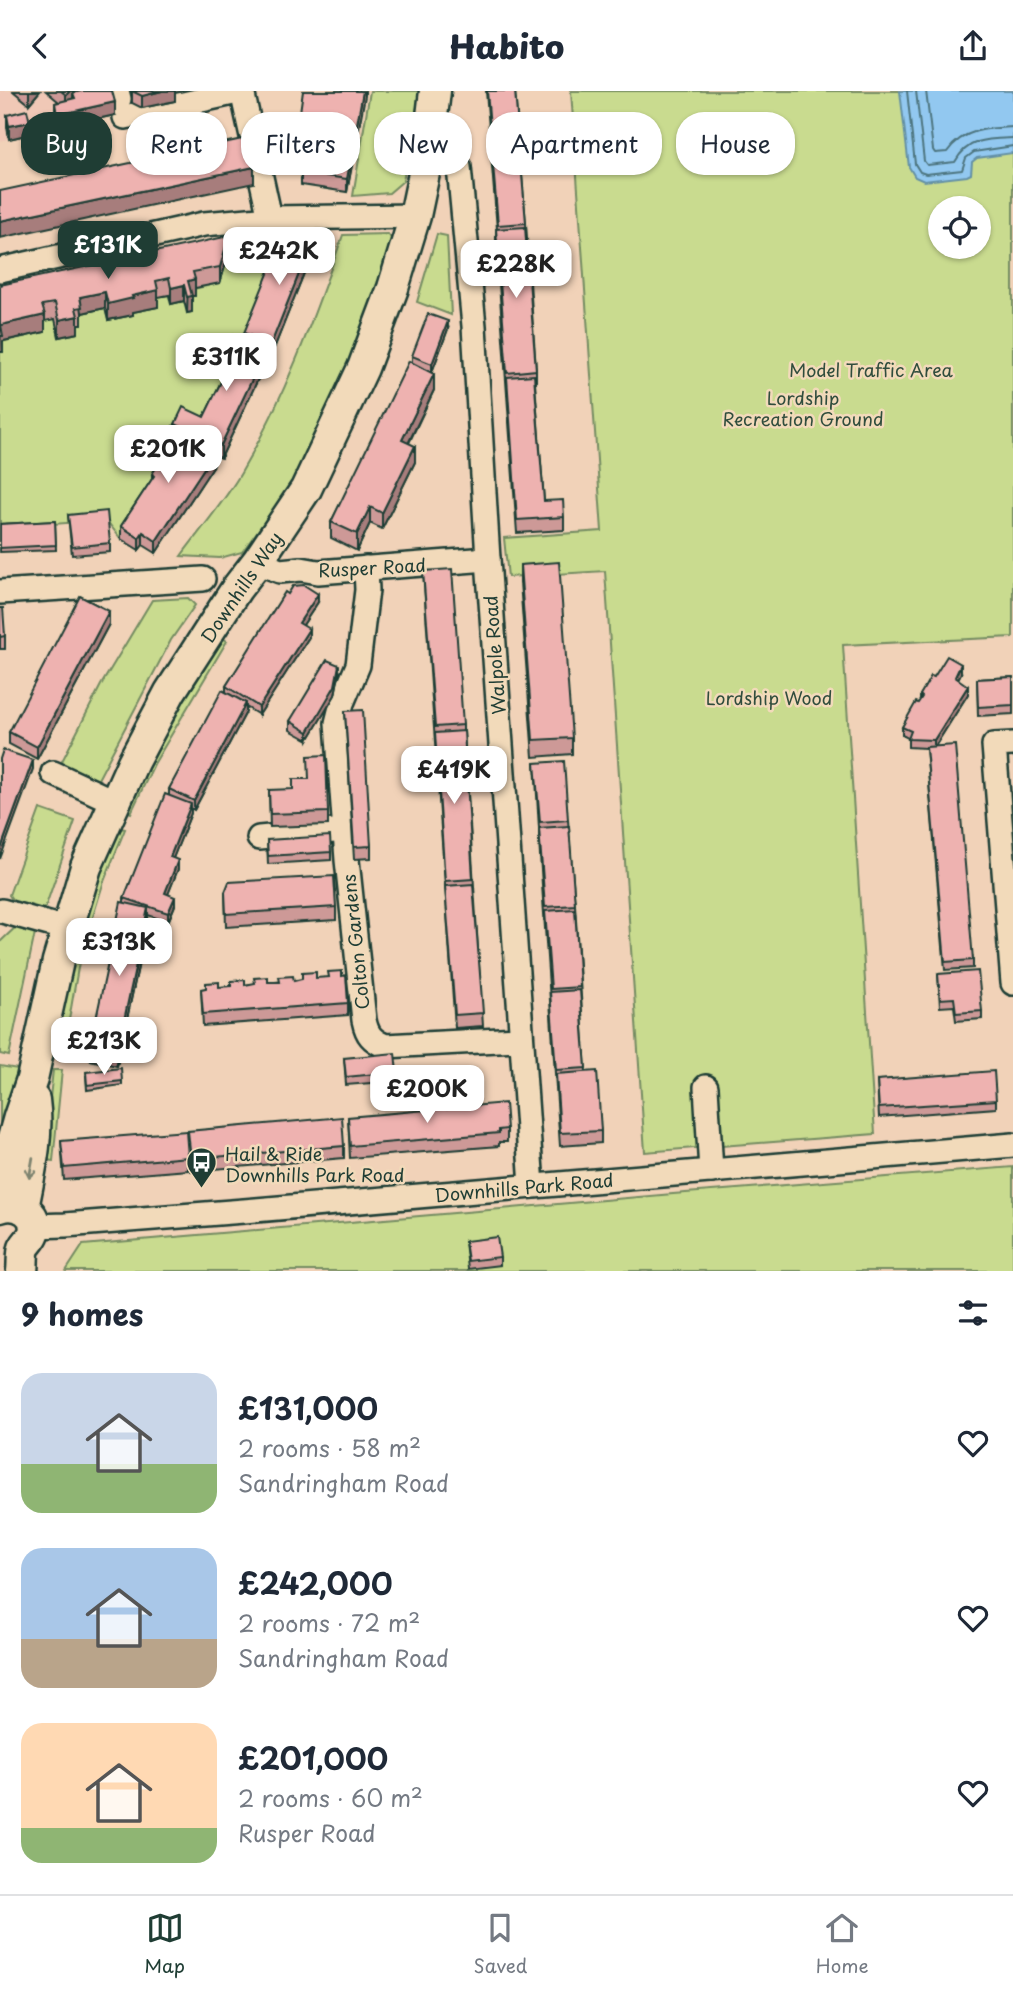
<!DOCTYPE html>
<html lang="en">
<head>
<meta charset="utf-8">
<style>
  :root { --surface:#fff; --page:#f2f2f3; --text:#1f2937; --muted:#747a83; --line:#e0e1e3; --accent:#1f3d34 }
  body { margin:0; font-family:"Playpen Sans",sans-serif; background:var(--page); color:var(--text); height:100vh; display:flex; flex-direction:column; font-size:26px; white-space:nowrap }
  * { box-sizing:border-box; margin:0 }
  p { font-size:23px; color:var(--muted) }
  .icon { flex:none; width:38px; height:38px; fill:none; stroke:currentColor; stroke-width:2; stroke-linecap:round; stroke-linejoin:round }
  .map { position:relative; height:1180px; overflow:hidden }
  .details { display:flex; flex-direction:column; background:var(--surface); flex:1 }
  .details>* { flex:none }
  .banner { position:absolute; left:21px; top:21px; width:971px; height:63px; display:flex; gap:14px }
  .buttons { position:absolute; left:928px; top:105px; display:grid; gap:14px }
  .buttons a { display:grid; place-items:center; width:63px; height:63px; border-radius:50%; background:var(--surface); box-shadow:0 2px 5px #0004; font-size:35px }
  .price { position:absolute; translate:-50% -60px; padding:0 16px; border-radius:14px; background:#fff; color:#222; font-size:23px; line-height:46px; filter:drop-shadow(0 2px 4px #0008) }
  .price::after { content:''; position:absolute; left:50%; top:42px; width:21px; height:16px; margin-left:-10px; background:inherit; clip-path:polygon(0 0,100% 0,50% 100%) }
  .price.selected { background:var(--accent); color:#fff }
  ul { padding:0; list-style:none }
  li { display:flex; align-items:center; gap:21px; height:175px; padding:0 21px }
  li span { display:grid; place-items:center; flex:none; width:196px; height:140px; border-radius:21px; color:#555 }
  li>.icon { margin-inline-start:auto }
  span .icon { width:84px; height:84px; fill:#fffc; stroke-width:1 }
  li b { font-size:30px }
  h2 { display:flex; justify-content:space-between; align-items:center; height:84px; padding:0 21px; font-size:30px }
  .chip { padding:0 24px; border-radius:28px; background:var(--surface); box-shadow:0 2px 5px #0004; font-size:24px; line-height:63px }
  .chip.selected { background:var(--accent); color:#fff }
  header { display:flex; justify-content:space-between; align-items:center; height:91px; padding:0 21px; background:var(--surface); font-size:32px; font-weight:800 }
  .tabs { display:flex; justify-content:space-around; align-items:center; height:98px; border-top:2px solid var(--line); background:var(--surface); font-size:19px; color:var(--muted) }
  .tabs a { display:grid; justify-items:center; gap:4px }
  .tabs .selected { color:var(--accent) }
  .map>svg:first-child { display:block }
  .built { fill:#f0c8b6 }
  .green { fill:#c9db8f; stroke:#748c62; stroke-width:2; fill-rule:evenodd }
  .water { fill:#92c8f0; stroke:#6490a5; stroke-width:2 }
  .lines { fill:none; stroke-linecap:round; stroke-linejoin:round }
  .shore { stroke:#4d757f; stroke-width:2 }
  .minor-casing { stroke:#1f3d34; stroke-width:28 }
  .major-casing { stroke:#1f3d34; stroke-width:35 }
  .minor { stroke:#f2daba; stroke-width:23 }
  .major { stroke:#f2daba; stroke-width:30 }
  .wall { fill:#cd9997; stroke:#1f3d34; stroke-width:2 }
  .shaded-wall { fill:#a77d7b; stroke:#1f3d34; stroke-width:2 }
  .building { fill:#eeb2b0; stroke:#1f3d34; stroke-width:2 }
  .oneway { stroke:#7e8470 }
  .labels { text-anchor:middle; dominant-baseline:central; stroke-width:5; stroke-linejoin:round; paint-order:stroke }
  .park-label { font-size:18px; fill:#304d3d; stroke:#f2daba }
  .street-label { font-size:18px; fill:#1f3d34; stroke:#f2daba }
  .poi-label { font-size:18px; fill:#1f3d34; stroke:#f2daba; text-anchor:start }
</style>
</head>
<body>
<header><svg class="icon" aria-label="back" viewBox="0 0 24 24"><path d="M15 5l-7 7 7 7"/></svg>Habito<svg class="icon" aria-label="share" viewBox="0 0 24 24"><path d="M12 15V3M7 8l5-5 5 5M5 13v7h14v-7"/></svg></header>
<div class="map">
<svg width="1013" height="1180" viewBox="0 0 1013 1180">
  <rect width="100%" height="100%" fill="#f1d2b8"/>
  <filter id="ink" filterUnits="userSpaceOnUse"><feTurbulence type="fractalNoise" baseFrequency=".0143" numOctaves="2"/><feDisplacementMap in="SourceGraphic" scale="14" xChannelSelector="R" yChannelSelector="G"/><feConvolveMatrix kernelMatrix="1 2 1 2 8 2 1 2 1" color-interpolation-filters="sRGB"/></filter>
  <g filter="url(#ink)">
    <polygon class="built" points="0,0 216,0 0,50"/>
    <g class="green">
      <polygon points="370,0 420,0 403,90 389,102 353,105"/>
      <path d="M571 0H1013V546L843 554 875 1043 645 1061 605 480 508 486 504 447 602 440ZM940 117H978V156H940Z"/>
      <path d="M388 143 395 153 335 311 294 391 242 461 220 467 181 465C201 438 224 411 241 382 285 307 314 225 343 144Z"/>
      <polygon points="437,143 447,145 451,224 417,211"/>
      <polygon points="284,155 244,255 226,272 234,276 204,339 173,347 164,361 152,395 121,448 106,429 0,437 0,261 3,260 1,251 37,243 42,230 55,228 76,234 80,222 105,217 108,229 133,224 132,221 156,206 169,204 171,213 188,206 193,198 220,192 229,162"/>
      <polygon points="188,507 195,514 171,549 94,696 58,678 101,594 152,509"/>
      <polygon points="220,545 227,550 154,673 131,722 124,719 179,615"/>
      <polygon points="40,718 75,730 42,826 21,821 9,804"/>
      <polygon points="116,736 125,738 103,793 79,871 68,935 59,934 68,881 78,841"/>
      <polygon points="20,832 36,837 9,965 0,963 0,851"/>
      <polygon points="0,975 18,978 0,1062"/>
      <polygon points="53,979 62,979 53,1070 41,1068 46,1044"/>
      <polygon points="1013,1076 1013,1180 66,1180 83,1154 673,1103"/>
    </g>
    <polygon class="water" points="900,0 1013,0 1013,62 977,67 972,71 971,83 967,85 924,90 915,86 909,76"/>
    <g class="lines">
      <g class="shore">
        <polyline points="907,0 915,73 920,81 926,83 962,79 966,67 974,61 1013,55"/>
        <path d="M916 0 924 70 927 74 955 71C968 47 988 48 1013 47"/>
        <path d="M926 0 933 59 935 62 947 61C963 38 987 37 1013 36"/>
      </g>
      <defs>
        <g id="minor">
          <polyline points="117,0 119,8"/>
          <polyline points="125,26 242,0 270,127"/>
          <polyline points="459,76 474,235 488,468 532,1095"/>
          <polyline points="0,179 204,133 270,127 415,125"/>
          <polyline points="257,471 280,480 301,478 318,481 488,468"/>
          <path d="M366 477 367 499 358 574 342 612 337 632 347 769 364 929C367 944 372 949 385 955L520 948"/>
          <polyline points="0,501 203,488"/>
          <polyline points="1013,653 994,654 1013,892"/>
          <polyline points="53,682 115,711"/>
          <polyline points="259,747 345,739"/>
          <polyline points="2,820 67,838"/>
          <polyline points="706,996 711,1080"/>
          <polyline points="34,1135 65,1134 244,1120 1013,1054"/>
        </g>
        <g id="major">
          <polyline points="0,1095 19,1026 32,988 58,870 86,776 133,671 170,601 237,497 257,471 306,398 363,277 393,197 415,125 427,68 435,0"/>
          <path d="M0 1116C17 1110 39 1121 34 1142 32 1148 27 1151 24 1157 22 1163 23 1173 22 1180"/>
          <path d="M23 1117C30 1081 39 1045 34 1009"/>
        </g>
      </defs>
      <use href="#minor" class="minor-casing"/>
      <use href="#major" class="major-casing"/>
      <use href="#minor" class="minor"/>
      <use href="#major" class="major"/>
    </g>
    <g class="wall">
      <polygon points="13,0 40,0 29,13"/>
      <polygon points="46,0 80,0 115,24 57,37 55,24 55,12 59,11"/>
      <polygon points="132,0 175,0 175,10 142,17 132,12"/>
      <polygon points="365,0 347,101 301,94 301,81 308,42 299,40 299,28"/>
      <polygon points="486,0 515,0 526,132 536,279 536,292 535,292 544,410 564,426 564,439 517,442 496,151 496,138 497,138"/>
      <polygon points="7,24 30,43 9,48 7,36"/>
      <polygon points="314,157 271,265 266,263 266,271 221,367 214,364 214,374 156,462 143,454 139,459 121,448 121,435 152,388 152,383 166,362 164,361 164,349 175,336 175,333 204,326 229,274 226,272 226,260 244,248 244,242"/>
      <polygon points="229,162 220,192 195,197 195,205 192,205 192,221 187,222 184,210 171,213 169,204 158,206 158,216 133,221 133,224 108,229 105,217 82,222 82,233 78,233 78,242 59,246 55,228 45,230 45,241 3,250 3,261 0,194"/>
      <polygon points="448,238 432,281 434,299 409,352 415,371 382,438 370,432 357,460 331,447 331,431 412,272 412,265"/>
      <polygon points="68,424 110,452 110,461 72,464"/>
      <polygon points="55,430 56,459 0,461 0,433"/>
      <polygon points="520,474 572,647 572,663 533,666 520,491"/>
      <polygon points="423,480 463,634 463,640 464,640 483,935 455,937"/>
      <polygon points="288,503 318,511 303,534 309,546 259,624 246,616 246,621 194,719 191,717 191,722 173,767 178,778 168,803 175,814 168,831 148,824 148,829 117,975 90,969 90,956 124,812 124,807 169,705 169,698 226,601 226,595"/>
      <polygon points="0,517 5,545 5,558 0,558"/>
      <polygon points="109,533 37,668 9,653 9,641"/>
      <polygon points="961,582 958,588 968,603 935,655 973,869 973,877 945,879 926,657 908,656 908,647 902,644 902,636 920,610 920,604 934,586"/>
      <polygon points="339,583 335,604 308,649 290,639 290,630"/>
      <polygon points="1013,586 1013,623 978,625 977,588"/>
      <polygon points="345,620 371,755 371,767 354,768"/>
      <polygon points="535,672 568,729 575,814 586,981 601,1040 601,1052 560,1055 539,750 539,737"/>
      <polygon points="269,699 328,721 328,734 270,736"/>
      <polygon points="267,749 331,761 331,769 268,773"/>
      <polygon points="225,801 336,816 336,829 226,836"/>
      <polygon points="938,883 982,920 982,928 956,930 954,915 940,916"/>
      <polygon points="316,887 348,912 348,924 203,935 201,898"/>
      <polygon points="344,967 397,981 397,990 346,994"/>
      <polygon points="86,985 122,990 122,994 87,999"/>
      <polygon points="877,989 996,1009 996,1017 879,1026"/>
      <polygon points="348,1026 507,1038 507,1051 499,1051 499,1055 350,1067"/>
      <polygon points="188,1040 344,1055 344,1067 191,1080"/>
      <polygon points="61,1050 188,1066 188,1079 64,1089"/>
      <polygon points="465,1150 500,1166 500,1174 468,1178"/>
    </g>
    <g class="shaded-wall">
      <polygon points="29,0 40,0 29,13"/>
      <polygon points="70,0 80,0 73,2 73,9 66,17 66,4"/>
      <polygon points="162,0 175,0 175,10 142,17 142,5"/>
      <polygon points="363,0 365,0 365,5 347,101 347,88"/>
      <polygon points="115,11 115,24 57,37 57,24"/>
      <polygon points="30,31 30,43 9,48 9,35"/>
      <polygon points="254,76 254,92 0,147 0,130"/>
      <polygon points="229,145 229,162 220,192 220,176"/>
      <polygon points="314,145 314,157 271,265 271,253"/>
      <polygon points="195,188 195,205 192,205 192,221 187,222 188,190"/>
      <polygon points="184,194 184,210 171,213 171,197"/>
      <polygon points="158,199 158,216 133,221 133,224 108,229 108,213 132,205"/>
      <polygon points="105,201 105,217 82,222 80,206"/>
      <polygon points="45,224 45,241 3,250 3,261 0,261 1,234"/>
      <polygon points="78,225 78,242 59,246 59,229"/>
      <polygon points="448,230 448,238 432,281 432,273"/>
      <polygon points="266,259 266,271 221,367 221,354"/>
      <polygon points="434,283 434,299 402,365 402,349"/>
      <polygon points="415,355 415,371 382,438 382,422"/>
      <polygon points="214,362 214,374 156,462 156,450"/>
      <polygon points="370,416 370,432 357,460 357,443"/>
      <polygon points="143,441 143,454 139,459 139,447"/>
      <polygon points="318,503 318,511 299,540 299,532"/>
      <polygon points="109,520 109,533 37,668 37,656"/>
      <polygon points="309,538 309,546 259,624 259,616"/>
      <polygon points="961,573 961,582 955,594 955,586"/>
      <polygon points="339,574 339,583 335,604 308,649 308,641"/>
      <polygon points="968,595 968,603 934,657 934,649"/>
      <polygon points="246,612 246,621 194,719 194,710"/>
      <polygon points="33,669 33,678 0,768 0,760"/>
      <polygon points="191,713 191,722 170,775 170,766"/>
      <polygon points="178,769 178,778 165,811 165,802"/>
      <polygon points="175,806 175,814 168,831 168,822"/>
      <polygon points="148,817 148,829 117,975 117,962"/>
    </g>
    <g class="building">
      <polygon points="61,0 70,0 66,4"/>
      <polygon points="82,0 112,0 115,11 57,24 55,12 75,7 73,2"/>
      <polygon points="132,0 162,0 142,5"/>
      <polygon points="303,0 363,0 347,88 301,81 310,29 299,28"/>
      <polygon points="487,0 515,0 526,132 498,134"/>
      <polygon points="27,19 30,31 9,35 7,24"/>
      <polygon points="247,47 254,76 0,130 0,100"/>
      <polygon points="525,136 536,279 507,282 496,138"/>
      <polygon points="300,139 314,145 271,253 244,242 284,143 296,148"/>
      <polygon points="229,145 220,176 193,181 195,188 188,190 192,205 187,206 184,194 171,197 169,187 156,190 158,199 132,205 133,207 108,213 105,201 80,206 82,216 76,217 78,225 59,229 55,212 42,214 45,224 1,234 3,245 0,245 0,194"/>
      <polygon points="428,223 448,230 432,273 412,265"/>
      <polygon points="234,243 266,259 221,354 175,333 183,316 204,326 234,264 226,260"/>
      <polygon points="409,270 434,283 402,349 415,355 382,422 370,416 357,443 331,431"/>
      <polygon points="534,284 544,410 563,409 564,426 517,429 507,286"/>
      <polygon points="173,335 214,362 156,450 143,441 139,447 121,435 154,385 152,383 171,354 164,349"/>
      <polygon points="107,420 110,452 72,456 68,424"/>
      <polygon points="55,430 56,454 0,457 0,433"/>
      <polygon points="559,471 572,647 533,649 520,474"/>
      <polygon points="452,478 463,634 435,636 423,480"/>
      <polygon points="304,494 318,503 299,532 309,538 259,616 226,595 285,501 288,503 293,495"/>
      <polygon points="80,505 109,520 37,656 9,641"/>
      <polygon points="0,517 3,517 5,545 0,546"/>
      <polygon points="947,565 961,573 955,586 968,595 934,649 908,648 911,640 902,636 916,611 918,612 922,606 920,604 931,585 934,586"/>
      <polygon points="327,569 339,574 335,595 308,641 290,630"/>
      <polygon points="1013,586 1013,614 978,616 977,588"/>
      <polygon points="222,599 246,612 194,710 169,698"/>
      <polygon points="363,619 371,755 354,756 345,620"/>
      <polygon points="464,640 473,788 445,790 435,642"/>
      <polygon points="955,654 973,869 945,871 926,656"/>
      <polygon points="3,659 33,669 0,760 0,668"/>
      <polygon points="326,664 328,721 270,723 269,699 293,698 293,688 309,688 308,665"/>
      <polygon points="564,670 568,729 540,731 535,672"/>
      <polygon points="165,703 191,713 170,766 178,769 165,802 175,806 168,822 124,807"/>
      <polygon points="569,735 575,814 545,816 539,737"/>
      <polygon points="330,745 331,761 268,765 267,749"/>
      <polygon points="334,785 336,816 226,823 225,801 229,791"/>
      <polygon points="473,793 483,922 455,924 445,795"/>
      <polygon points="121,811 148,817 117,962 90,956"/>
      <polygon points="575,818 580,896 551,898 545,820"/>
      <polygon points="342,880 342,885 346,884 348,912 203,923 201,898 206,897 206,892 219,891 219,896 231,895 231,890 245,889 245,894 255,892 254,887 268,886 268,891 280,891 279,886 293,885 294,890 302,888 302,882 316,881 316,887 329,886 328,881"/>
      <polygon points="978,880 982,920 956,922 954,907 940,908 938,883"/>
      <polygon points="580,899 586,977 556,979 550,901"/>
      <polygon points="395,962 397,981 346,986 344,967"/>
      <polygon points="121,977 122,990 87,994 86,981"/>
      <polygon points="597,980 601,1040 560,1042 556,983"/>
      <polygon points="994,980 996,1009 879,1017 877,989"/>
      <polygon points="505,1012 507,1038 499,1039 499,1042 350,1055 348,1026"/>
      <polygon points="342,1026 344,1055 191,1068 188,1040"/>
      <polygon points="186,1040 188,1066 64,1077 61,1050"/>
      <polygon points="497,1146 500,1166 468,1170 465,1150"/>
    </g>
    <defs><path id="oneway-shaft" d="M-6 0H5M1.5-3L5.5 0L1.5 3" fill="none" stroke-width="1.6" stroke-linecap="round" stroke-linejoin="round" transform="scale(1.75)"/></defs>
    <use class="oneway" href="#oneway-shaft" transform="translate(31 1077) rotate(100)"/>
  </g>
  <defs>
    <symbol id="bus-pin" viewBox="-11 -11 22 30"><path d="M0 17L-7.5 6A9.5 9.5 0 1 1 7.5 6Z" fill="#1f3d34" stroke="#f2daba"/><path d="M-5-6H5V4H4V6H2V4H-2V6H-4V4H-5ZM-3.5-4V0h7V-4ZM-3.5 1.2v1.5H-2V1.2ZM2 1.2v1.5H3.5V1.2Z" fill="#fff"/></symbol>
  </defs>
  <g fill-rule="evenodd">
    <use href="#bus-pin" x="184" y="1054" width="35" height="47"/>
  </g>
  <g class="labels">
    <g class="park-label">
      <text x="871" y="278">Model Traffic Area</text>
      <text x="803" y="306">Lordship<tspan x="803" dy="21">Recreation Ground</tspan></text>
      <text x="769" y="606">Lordship Wood</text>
    </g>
    <g class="street-label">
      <text transform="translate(372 476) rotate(-3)">Rusper Road</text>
      <text transform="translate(241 496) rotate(-56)">Downhills Way</text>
      <text transform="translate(494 564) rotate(-94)">Walpole Road</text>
      <text transform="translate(355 851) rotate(-96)">Colton Gardens</text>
      <text transform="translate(524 1096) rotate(-5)">Downhills Park Road</text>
    </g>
    <g class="poi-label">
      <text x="225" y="1062">Hail &amp; Ride<tspan x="225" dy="21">Downhills Park Road</tspan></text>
    </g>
  </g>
</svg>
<div class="buttons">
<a><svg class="icon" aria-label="locate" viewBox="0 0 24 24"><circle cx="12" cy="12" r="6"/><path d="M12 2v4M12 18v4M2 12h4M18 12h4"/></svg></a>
</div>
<b class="price selected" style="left:108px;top:190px">£131K</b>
<b class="price" style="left:279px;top:196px">£242K</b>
<b class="price" style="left:516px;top:209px">£228K</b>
<b class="price" style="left:226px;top:302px">£311K</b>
<b class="price" style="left:168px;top:394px">£201K</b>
<b class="price" style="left:454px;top:715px">£419K</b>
<b class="price" style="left:119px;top:887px">£313K</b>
<b class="price" style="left:104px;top:986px">£213K</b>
<b class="price" style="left:427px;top:1034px">£200K</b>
<div class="banner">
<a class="chip selected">Buy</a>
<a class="chip">Rent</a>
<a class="chip">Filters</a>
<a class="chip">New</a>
<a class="chip">Apartment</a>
<a class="chip">House</a>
</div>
</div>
<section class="details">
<h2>9 homes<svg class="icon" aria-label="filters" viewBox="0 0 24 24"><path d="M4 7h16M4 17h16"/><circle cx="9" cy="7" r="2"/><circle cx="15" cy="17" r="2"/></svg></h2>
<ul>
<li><span style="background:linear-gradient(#c9d6e8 65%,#8fb573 0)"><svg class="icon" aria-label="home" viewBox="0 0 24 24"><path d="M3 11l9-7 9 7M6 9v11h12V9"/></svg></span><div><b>£131,000</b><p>2 rooms · 58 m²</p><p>Sandringham Road</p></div><svg class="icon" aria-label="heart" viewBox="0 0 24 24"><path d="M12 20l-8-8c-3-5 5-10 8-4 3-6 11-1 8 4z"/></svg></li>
<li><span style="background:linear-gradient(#a9c7e8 65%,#b9a48a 0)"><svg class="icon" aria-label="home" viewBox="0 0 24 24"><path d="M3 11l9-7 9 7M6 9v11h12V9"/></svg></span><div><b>£242,000</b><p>2 rooms · 72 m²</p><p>Sandringham Road</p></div><svg class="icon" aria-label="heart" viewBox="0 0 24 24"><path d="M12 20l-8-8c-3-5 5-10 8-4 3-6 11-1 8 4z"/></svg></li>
<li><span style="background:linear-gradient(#ffd9b3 75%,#8fb573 0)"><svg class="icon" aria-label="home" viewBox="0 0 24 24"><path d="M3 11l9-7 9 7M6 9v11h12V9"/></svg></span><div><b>£201,000</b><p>2 rooms · 60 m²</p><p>Rusper Road</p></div><svg class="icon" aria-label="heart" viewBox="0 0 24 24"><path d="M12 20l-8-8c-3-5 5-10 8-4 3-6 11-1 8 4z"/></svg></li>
</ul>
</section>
<nav class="tabs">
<a class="selected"><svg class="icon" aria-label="map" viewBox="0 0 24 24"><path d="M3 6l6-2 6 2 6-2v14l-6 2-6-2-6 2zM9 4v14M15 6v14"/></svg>Map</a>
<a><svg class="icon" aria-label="saved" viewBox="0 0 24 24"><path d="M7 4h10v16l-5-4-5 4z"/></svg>Saved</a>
<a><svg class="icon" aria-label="home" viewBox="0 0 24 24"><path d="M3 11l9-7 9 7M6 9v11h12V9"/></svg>Home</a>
</nav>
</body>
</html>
